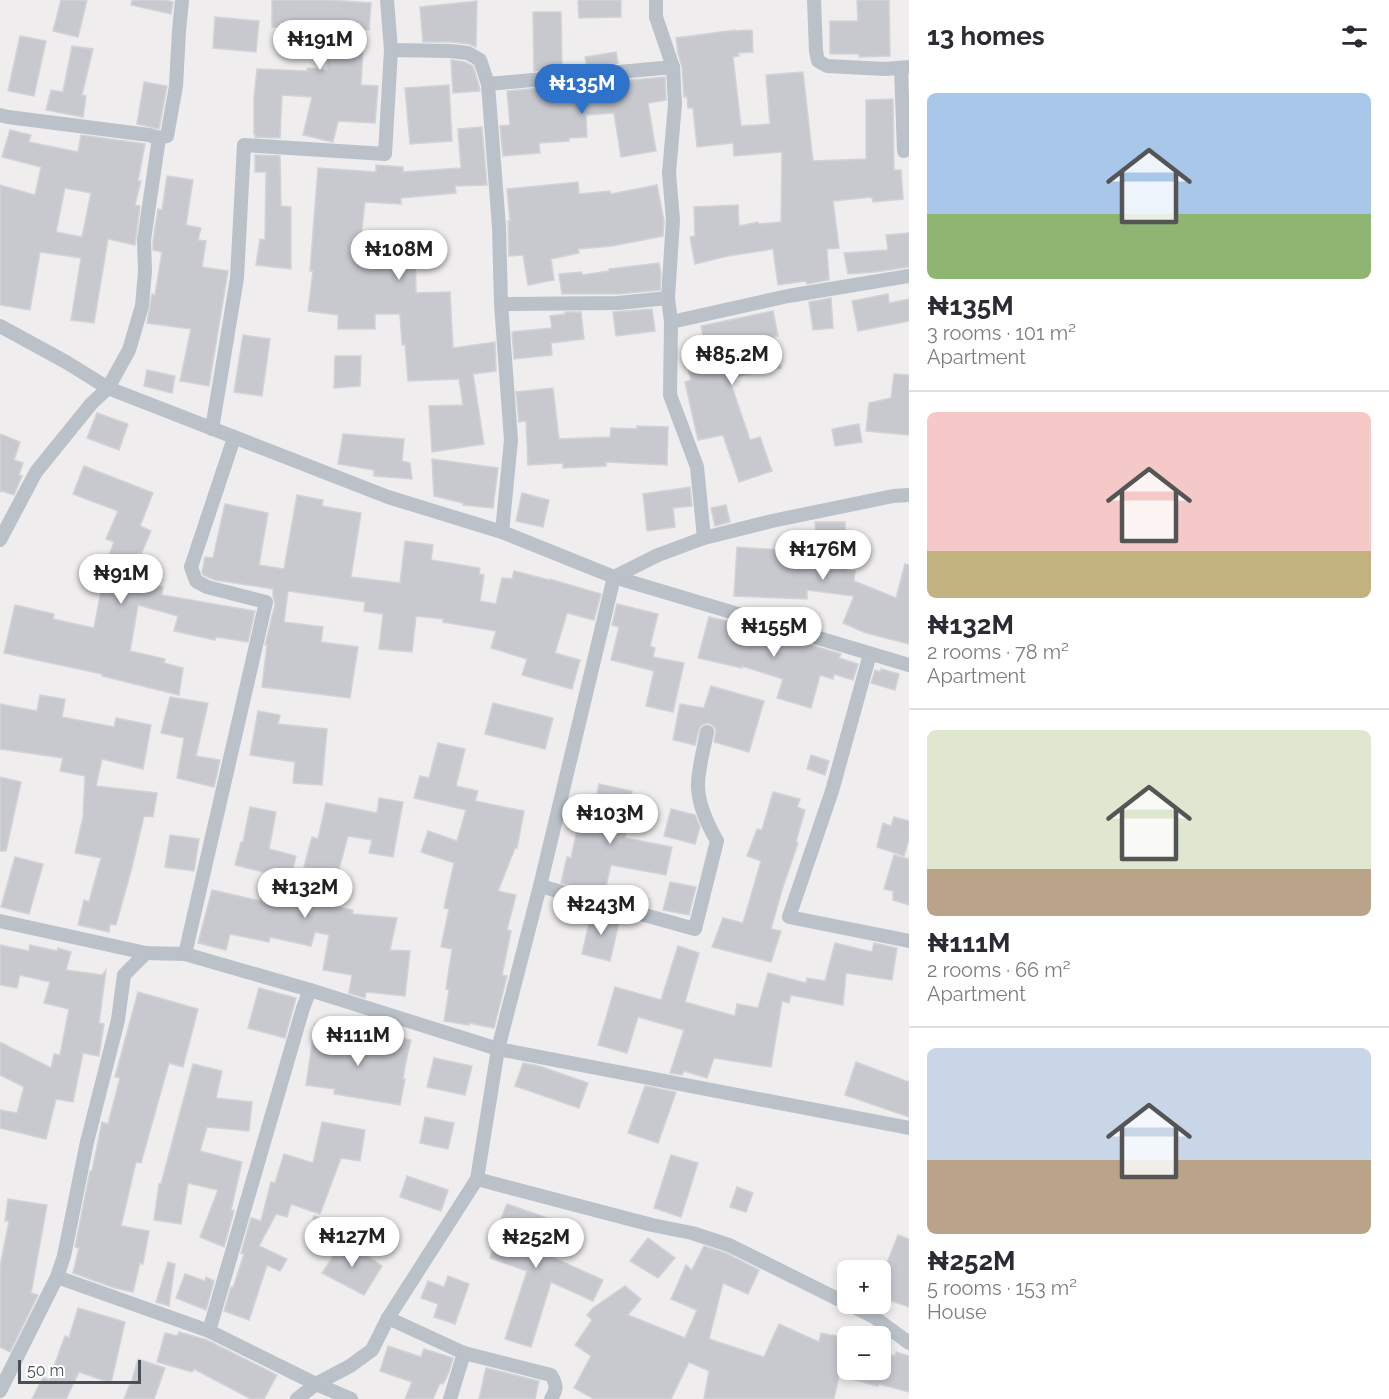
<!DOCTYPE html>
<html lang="en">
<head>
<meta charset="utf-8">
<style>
  :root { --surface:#fff; --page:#f7f7f7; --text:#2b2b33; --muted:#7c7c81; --line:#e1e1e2; --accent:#2e72c9 }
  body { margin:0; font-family:Raleway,sans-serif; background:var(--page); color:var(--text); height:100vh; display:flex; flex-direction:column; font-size:22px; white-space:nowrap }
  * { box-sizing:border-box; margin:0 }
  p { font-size:20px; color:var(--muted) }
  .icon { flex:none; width:33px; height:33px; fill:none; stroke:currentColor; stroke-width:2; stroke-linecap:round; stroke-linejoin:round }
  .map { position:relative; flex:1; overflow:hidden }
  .panel { display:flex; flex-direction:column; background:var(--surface); width:480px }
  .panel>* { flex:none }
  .controls { position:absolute; left:837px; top:1260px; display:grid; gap:12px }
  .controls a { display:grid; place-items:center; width:54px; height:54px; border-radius:9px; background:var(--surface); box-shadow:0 3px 9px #0003; font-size:30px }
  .scale { position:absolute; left:18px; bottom:15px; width:123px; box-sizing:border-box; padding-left:6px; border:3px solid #475058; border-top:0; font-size:16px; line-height:21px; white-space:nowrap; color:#475058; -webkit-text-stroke:4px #fff; paint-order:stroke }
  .price { position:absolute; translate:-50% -51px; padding:0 14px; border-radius:21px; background:#fff; color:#222; font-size:20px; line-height:39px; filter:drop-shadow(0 2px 3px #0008) }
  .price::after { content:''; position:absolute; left:50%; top:36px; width:18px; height:14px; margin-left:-9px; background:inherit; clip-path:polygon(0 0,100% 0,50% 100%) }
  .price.on { background:var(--accent); color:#fff }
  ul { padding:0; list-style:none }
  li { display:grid; align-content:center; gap:12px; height:318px; padding:0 18px }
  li+li { border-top:2px solid var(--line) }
  li span { display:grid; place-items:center; height:186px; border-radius:9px; color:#555 }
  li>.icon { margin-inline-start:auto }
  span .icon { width:108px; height:108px; fill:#fffc; stroke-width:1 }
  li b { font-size:26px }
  h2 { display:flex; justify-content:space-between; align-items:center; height:72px; padding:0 18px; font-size:26px }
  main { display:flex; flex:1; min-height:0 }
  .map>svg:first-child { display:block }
  .building { fill:#c7c9cf; stroke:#d2d3d8; stroke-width:1.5; fill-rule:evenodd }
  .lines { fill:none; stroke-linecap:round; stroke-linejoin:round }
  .street { stroke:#bac1c8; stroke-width:14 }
</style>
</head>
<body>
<main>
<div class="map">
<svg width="909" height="1399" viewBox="0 0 909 1399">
  <rect width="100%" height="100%" fill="#efeded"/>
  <g class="building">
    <polygon points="61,0 87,0 78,37 53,31"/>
    <polygon points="132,0 166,0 173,2 171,14 131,5"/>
    <polygon points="272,0 330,0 371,3 369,30 364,29 361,85 378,86 375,123 338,121 333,142 303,135 312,97 282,95 280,138 255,137 255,134 254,134 254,97 257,69 307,71 307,68 327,70 329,27 301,25 301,28 272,27"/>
    <polygon points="578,0 621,0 621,17 579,18"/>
    <polygon points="857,0 889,0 890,56 859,57 859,54 830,54 830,21 858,21"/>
    <polygon points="477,1 476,47 469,44 451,42 423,42 420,7"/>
    <polygon points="533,12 561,12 562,68 534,71"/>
    <polygon points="215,17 259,21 256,52 213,48"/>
    <polygon points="735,30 735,31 752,30 753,52 738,53 739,56 733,57 741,126 770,124 766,75 803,72 813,161 866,159 866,100 893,99 894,170 901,170 903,199 873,202 872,197 833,201 839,248 827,249 829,280 807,284 806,281 778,285 773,249 728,256 695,264 690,237 695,236 694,207 738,205 739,226 758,222 759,224 781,222 782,152 734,156 733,143 697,147 693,108 688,108 687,96 684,97 682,67 678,53 676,38"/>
    <polygon points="20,36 46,41 34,96 8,91"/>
    <polygon points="72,46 93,49 82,95 86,96 83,117 46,110 51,90 63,92"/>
    <polygon points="616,52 618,63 587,66 585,57"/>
    <polygon points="451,60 465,62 473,66 479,86 480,91 453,93"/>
    <polygon points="665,77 666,100 648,103 656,151 621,157 614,113 586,115 587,137 569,138 569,141 539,143 540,153 503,156 500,126 510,125 507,91"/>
    <polygon points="144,82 167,86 159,129 137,124"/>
    <polygon points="449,85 452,141 410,144 405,88"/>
    <polygon points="482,127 487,185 455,186 456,193 401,198 401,204 365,202 360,245 376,245 376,248 415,248 416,293 450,292 453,348 495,342 496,371 473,374 484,444 432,452 429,406 463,405 459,379 408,381 405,344 402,345 400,314 375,314 375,329 338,329 338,315 308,311 313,271 310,271 318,168 376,172 376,165 403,167 403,172 461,168 458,129"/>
    <path d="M10 130 31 135 29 142 78 152 81 135 145 144 138 181H141L135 205 140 206 135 245 108 239 94 323 71 320 81 258 40 252 30 310 0 305V185L35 195 41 167 2 157ZM65 188 91 193 82 237 56 232Z"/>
    <polygon points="255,155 280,156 281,206 291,207 291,269 256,265 260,239 265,240 266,172 255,172"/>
    <polygon points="167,176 193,180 186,225 201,228 198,240 206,241 202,267 228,271 209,386 180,381 191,329 147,323 152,294 155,295 162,252 153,250 153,241 158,209 162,210"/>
    <polygon points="578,182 579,194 610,191 611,194 657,185 664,221 663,236 612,246 578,249 579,253 551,259 554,280 528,285 523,255 509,256 508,221 510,221 507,189"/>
    <polygon points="909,233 909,267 875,272 848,274 844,253 888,250 886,235"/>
    <polygon points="659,263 661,274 660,290 618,294 562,294 559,274 582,272 582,275 609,271 609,269"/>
    <polygon points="888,294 889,303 909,299 909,321 858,331 852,301"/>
    <polygon points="831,298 833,328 813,330 809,302"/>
    <polygon points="652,309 655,331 616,336 613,312"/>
    <polygon points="773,311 778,336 774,336 781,368 729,378 750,440 760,437 772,471 739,482 723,435 698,440 685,382 691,380 686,361 707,355 701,326"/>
    <polygon points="565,312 581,312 584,339 551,343 552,355 514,359 512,332 552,328 550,316 565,314"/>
    <polygon points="243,335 270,339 262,396 234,392"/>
    <polygon points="335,356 361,356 360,386 334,388"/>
    <polygon points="147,370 175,376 172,393 144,386"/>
    <polygon points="894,374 909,375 909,435 866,431 869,403 891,398"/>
    <polygon points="553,388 559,439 610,437 611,428 637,429 637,426 668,427 667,465 606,462 606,466 563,468 563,463 528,465 526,421 519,422 516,392"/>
    <polygon points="97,413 128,424 119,450 87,438"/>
    <polygon points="859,424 862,442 835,446 832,429"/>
    <polygon points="0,434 20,442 14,460 23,463 19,475 22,476 14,495 2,491 0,492"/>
    <polygon points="343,434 404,439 402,461 410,463 412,479 374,476 374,470 338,464"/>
    <polygon points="432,459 498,468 493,508 463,505 463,503 434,496"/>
    <polygon points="84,466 153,493 140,526 151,531 141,554 139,552 129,578 163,587 162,595 255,611 248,642 216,637 215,640 174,631 178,616 138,605 130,651 165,659 164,663 183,668 179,695 102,676 102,674 4,653 15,605 54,614 53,619 94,628 102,586 98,584 114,542 106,539 118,511 73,494"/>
    <polygon points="690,487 692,506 673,508 675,527 647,531 643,494"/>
    <polygon points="522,493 549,500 543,527 516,521"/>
    <polygon points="297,495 323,500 322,506 361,513 351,577 400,583 405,541 433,545 431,560 480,568 479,574 484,575 480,601 496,604 502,578 512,579 514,571 549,580 550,579 601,594 594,620 567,613 555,653 580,660 572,689 522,675 527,659 491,648 496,631 443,622 443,619 416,616 412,652 379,649 383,614 364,611 365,602 288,591 284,622 323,627 321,642 358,647 350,698 262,687 267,645 265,645 275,604 273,596 273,589 215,580 203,575 202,572 205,557 213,558 225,504 268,513 259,565 284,569"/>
    <polygon points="726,505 730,522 715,526 711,508"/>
    <polygon points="815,522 845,522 846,570 855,571 854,581 896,598 905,564 909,565 909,644 866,633 843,623 854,596 807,590 807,599 734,596 737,547 780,550 780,542 816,544"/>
    <polygon points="617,604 658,614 650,646 655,648 653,657 684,663 673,712 646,706 654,671 611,660 619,627 612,625"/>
    <polygon points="709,617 744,625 841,654 839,658 858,664 853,680 834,674 833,679 820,675 811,708 777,698 783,679 742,666 742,668 698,658"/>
    <polygon points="881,669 899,674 895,690 871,683 875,670 880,672"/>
    <polygon points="711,686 764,701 749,752 714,742 716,730 712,725 708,723 704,724 700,727 695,745 673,740 680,704 704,708"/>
    <polygon points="40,695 65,699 62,717 114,727 116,718 151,725 143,769 102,759 96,786 157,793 153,817 144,816 132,867 116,925 110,924 109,932 78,925 84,900 89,902 101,858 75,853 83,817 85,776 60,771 63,758 0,749 0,704 37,711"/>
    <polygon points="170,697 208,703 196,756 220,760 214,787 177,778 184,738 161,733"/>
    <polygon points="493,703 553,718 545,749 485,734"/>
    <polygon points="258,711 280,715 278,724 327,729 322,785 293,783 295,762 250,755"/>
    <polygon points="438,743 465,749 456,786 478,791 475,801 524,811 517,848 515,848 498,891 516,895 507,930 511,931 502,975 507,976 494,1028 469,1023 469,1025 444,1021 449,990 446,989 452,949 441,947 449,909 444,908 454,863 421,852 428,831 457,841 466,810 414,798 420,776 429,778"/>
    <polygon points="811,755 829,761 825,775 807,769"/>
    <polygon points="0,777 21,782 6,851 0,851"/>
    <polygon points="599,784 632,791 624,830 627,830 625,838 672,847 666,875 611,865 604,894 561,883 567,857 571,858 579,821 591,823"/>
    <polygon points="773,792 800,799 797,807 805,810 796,842 798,843 782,890 771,929 781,931 771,962 712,947 723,918 743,923 761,861 747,856 757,829 762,830"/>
    <polygon points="379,798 403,802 393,857 369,853 372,840 348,836 337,876 304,867 312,837 318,839 326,803 377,813"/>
    <polygon points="250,807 276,812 269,849 296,856 287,893 314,899 313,902 353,910 352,914 397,918 390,950 410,951 405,996 366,992 365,998 349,993 352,975 323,970 329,935 315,932 311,946 270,937 269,942 230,934 226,950 198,943 212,890 260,901 267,873 235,865 241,842 243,842"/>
    <polygon points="671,809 695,815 700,827 695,844 664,836"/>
    <polygon points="894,817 909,821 909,839 904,856 877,847 883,823 891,826"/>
    <polygon points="170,835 199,839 194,871 165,867"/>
    <polygon points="894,855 909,859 909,905 893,900 893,891 884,889"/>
    <polygon points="15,857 43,864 29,914 1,907"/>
    <polygon points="670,882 696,887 689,915 663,910"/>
    <polygon points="592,910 620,918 610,961 582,954"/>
    <polygon points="835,943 872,952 874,943 897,948 892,980 846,973 843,1005 791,995 789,1003 782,1001 771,1067 714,1058 707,1078 684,1071 682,1075 670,1073 684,1030 638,1017 627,1053 598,1045 615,987 661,1000 678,946 699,953 685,1002 735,1016 737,1004 758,1008 768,973 806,983 807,978 825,981"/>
    <polygon points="0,945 29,951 30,945 57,951 58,948 71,952 66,970 102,975 106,970 99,1023 104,1024 99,1056 83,1053 73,1102 56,1099 46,1139 0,1128 0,1110 17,1113 24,1087 0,1075 0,1042 51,1068 54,1054 60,1055 69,1009 44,1003 50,982 20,975 17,988 0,985"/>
    <polygon points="259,988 296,998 285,1038 248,1028"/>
    <polygon points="138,992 198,1009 183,1067 169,1063 141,1163 136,1162 121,1226 149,1231 143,1264 140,1263 133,1292 115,1288 73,1273 79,1248 75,1247 90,1171 92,1171 102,1122 108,1124 120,1078 115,1077"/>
    <polygon points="315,1024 341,1028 338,1048 378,1055 383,1034 411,1040 406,1061 403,1079 405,1079 400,1105 334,1094 335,1089 306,1085"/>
    <polygon points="434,1058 472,1066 465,1095 427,1087"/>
    <polygon points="856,1062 909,1082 909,1117 845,1095"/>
    <polygon points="523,1063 539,1066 588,1083 579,1108 515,1086"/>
    <polygon points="193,1064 222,1071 216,1098 252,1102 249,1131 207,1127 200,1151 242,1162 231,1210 234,1211 224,1247 200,1237 218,1190 188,1183 181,1224 154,1220 159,1184 161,1184"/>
    <polygon points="645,1086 676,1092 658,1143 628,1133"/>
    <polygon points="425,1117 454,1123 448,1149 420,1143"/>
    <polygon points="322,1122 365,1130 360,1161 341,1158 320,1214 291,1204 287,1217 276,1214 259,1246 287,1259 280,1271 267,1265 249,1320 224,1311 231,1287 233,1288 244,1254 241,1253 251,1218 261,1221 271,1182 275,1183 284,1154 313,1163"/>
    <polygon points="671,1155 698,1163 681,1217 654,1208"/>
    <polygon points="407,1176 448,1190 441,1211 400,1197"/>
    <polygon points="737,1187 753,1193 746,1212 730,1207"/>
    <polygon points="8,1199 47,1205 31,1293 38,1295 10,1352 0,1347 0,1267 9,1221 5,1221"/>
    <polygon points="507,1204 565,1224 559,1232 578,1248 515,1236 514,1240 603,1280 593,1301 551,1282 531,1347 505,1339 527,1271 490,1258 500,1226 498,1226"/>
    <polygon points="314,1216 328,1220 324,1232 310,1229"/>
    <polygon points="898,1235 909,1239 909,1307 880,1297 880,1281"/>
    <polygon points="648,1238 675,1258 658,1278 630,1261"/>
    <polygon points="344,1240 382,1266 364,1295 322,1273"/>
    <polygon points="704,1246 726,1253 759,1270 748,1294 723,1283 709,1339 764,1357 779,1324 819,1342 821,1333 848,1338 841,1370 880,1370 880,1352 895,1356 896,1352 909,1356 909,1392 879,1384 878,1386 839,1376 834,1399 704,1399 709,1371 689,1362 671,1399 594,1399 574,1388 591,1356 575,1345 592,1320 587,1315 593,1308 625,1286 641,1299 628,1315 685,1338 697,1310 671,1299 686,1265 692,1270"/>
    <polygon points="168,1262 175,1264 169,1306 156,1302"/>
    <polygon points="185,1274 205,1281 206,1277 214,1281 206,1310 176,1298"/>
    <polygon points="448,1276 469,1284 455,1324 434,1317 438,1304 421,1298 428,1281 444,1287"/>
    <polygon points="78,1308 125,1322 111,1383 79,1372 66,1399 32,1399 43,1377 49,1380 65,1336 69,1338"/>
    <polygon points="179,1332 207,1340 277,1375 264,1399 251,1399 194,1369 192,1372 157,1362 165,1333 177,1336"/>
    <polygon points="388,1346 421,1357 424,1349 453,1358 449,1372 443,1384 440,1383 433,1399 405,1399 412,1382 380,1371"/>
    <polygon points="138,1359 165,1368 154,1399 124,1399 130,1384 131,1384"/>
    <polygon points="486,1368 539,1381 535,1399 479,1399"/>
  </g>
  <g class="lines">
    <g class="street">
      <polyline points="656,0 656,17 673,67 675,104 669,173 673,220 668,298 671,322 670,395 697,467 704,538"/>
      <polyline points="814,0 816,51 818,61 827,66 885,69 909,67"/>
      <polyline points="391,50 450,51 468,53 480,60 488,84 673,67"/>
      <polyline points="901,68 904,151"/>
      <polyline points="488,84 499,227 501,304 511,440 502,532"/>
      <polyline points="0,115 8,117 149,135 159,138"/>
      <polyline points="501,304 618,303 668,298"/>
      <polyline points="671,322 788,296 909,276"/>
      <polyline points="0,326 66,362 108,388 388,497 502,532 614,577 909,665"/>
      <polyline points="212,429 237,278 244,145 385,154 391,50 387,0"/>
      <polyline points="0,540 36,472 91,404 108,388 129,350 142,306 145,271 144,240 159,138 167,136 176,86 179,31 182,0"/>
      <polyline points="870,654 832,791 789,917 909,941"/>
      <path d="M540 886 695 929 717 841C708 825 699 807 698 788 697 773 704 748 707 732"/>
      <polyline points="0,921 146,953 185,954 310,990 498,1049 909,1128"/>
      <polyline points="185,954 266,602 207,587 196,581 191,567 234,438"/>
      <polyline points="477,1179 652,1225 692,1233 729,1245 874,1317 909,1343"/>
      <polyline points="57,1277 209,1331 316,1384 351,1399"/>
      <path d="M388 1318 464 1353 551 1375C557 1385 557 1389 551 1399"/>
      <polyline points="209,1331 303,1008 310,990"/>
      <polyline points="0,1391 57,1277 64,1256 87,1142 118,1020 124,975 146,953"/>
      <polyline points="297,1399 316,1384 350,1366 372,1350 388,1318 477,1179 498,1049 540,886 614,577 658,555 704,538 772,521 893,496 909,495"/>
      <polyline points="450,1399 464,1353"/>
    </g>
  </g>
</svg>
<div class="controls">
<a>+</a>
<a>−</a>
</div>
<div class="scale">50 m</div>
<b class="price" style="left:320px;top:71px">₦191M</b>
<b class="price on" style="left:582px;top:115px">₦135M</b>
<b class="price" style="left:399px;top:281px">₦108M</b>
<b class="price" style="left:732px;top:386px">₦85.2M</b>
<b class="price" style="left:823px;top:581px">₦176M</b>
<b class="price" style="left:121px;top:605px">₦91M</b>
<b class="price" style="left:774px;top:658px">₦155M</b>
<b class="price" style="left:610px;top:845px">₦103M</b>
<b class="price" style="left:305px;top:919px">₦132M</b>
<b class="price" style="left:601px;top:936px">₦243M</b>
<b class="price" style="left:358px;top:1067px">₦111M</b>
<b class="price" style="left:352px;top:1268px">₦127M</b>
<b class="price" style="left:536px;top:1269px">₦252M</b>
</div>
<section class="panel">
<h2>13 homes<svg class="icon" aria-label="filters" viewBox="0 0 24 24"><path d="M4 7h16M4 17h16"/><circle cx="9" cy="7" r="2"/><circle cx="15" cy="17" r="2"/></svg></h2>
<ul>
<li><span style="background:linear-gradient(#a9c7e8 65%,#8fb573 0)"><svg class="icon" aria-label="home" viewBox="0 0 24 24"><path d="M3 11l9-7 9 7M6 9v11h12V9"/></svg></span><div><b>₦135M</b><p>3 rooms · 101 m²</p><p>Apartment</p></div></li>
<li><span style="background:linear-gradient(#f6c9c9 75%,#c2b280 0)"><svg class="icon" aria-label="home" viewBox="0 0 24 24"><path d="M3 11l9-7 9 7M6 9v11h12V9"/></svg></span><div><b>₦132M</b><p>2 rooms · 78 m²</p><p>Apartment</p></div></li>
<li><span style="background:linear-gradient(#dfe7d0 75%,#b9a48a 0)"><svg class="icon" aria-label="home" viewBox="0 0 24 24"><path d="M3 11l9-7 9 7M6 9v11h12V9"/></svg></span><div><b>₦111M</b><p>2 rooms · 66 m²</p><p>Apartment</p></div></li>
<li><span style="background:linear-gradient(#c9d6e8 60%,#b9a48a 0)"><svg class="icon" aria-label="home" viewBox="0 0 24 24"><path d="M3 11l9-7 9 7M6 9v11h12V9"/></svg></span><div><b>₦252M</b><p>5 rooms · 153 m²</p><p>House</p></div></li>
</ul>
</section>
</main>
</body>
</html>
